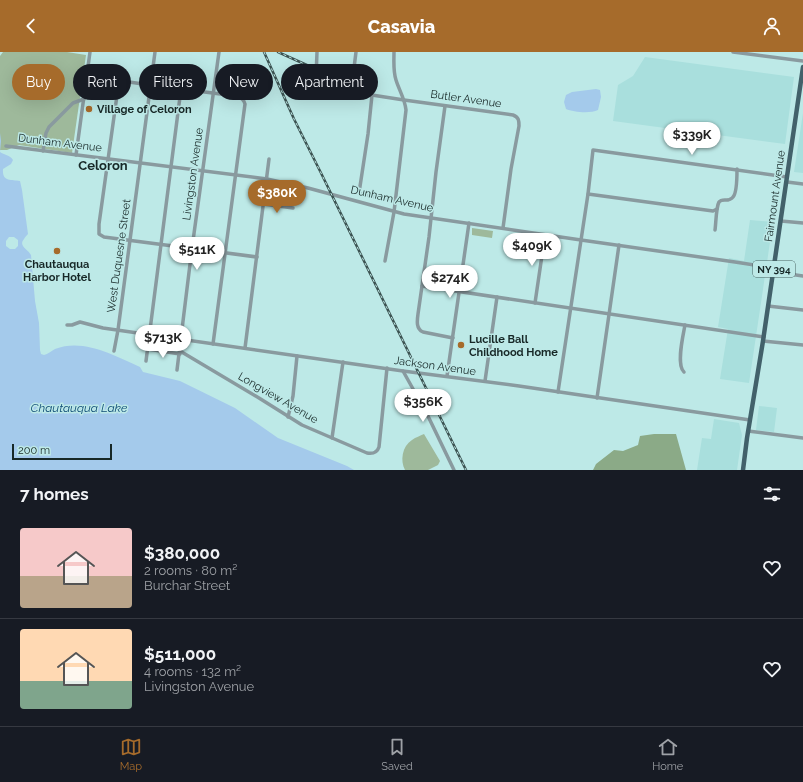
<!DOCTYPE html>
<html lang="en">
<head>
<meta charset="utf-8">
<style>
  :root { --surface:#171b24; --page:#20242c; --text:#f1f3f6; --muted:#9ea1a6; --line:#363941; --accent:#a66b2b }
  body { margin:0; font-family:Raleway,sans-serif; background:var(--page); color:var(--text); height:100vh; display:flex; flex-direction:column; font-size:15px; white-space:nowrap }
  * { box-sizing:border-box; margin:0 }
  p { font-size:13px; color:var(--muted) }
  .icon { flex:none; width:22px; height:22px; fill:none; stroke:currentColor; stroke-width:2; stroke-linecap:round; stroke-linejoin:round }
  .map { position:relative; height:418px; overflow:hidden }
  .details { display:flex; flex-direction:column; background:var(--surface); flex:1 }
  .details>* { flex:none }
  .hud { position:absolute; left:12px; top:12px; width:400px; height:36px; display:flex; gap:8px }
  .scale { position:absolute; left:12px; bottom:10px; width:100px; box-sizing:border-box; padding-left:4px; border:2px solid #172827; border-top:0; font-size:11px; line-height:14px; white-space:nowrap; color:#172827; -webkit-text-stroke:3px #bde9e7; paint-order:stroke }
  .price { position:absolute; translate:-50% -34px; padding:0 9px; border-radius:14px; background:#fff; color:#222; font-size:13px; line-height:26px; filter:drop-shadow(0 1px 2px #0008) }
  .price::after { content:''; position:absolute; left:50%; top:24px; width:12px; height:9px; margin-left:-6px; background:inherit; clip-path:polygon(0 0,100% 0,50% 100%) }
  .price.selected { background:var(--accent); color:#fff }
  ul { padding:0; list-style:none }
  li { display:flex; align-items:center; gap:12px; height:100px; padding:0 20px }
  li+li { border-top:1px solid var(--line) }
  li span { display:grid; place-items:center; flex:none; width:112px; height:80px; border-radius:4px; color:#555 }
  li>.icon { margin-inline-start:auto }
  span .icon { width:48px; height:48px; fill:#fffc; stroke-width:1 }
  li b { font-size:17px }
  h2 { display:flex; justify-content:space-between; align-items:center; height:48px; padding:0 20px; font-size:17px }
  .tag { padding:0 14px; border-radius:18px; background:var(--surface); box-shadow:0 4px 16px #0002; font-size:14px; line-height:36px }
  .tag.selected { background:var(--accent); color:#fff }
  header { display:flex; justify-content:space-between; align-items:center; height:52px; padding:0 20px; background:var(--accent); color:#fff; font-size:18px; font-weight:800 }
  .tabs { display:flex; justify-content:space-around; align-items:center; height:56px; border-top:1px solid var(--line); background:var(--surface); font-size:11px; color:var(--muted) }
  .tabs a { display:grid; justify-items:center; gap:2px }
  .tabs .selected { color:var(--accent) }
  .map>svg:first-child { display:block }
  .built { fill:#a9dfdd }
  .green { fill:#9eb99b }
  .forest { fill:#8baa87 }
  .water { fill:#a4caeb; fill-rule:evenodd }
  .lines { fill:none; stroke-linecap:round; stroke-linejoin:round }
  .minor { stroke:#899a9f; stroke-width:3.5 }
  .major { stroke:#42616a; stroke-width:4.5 }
  .rail-casing { stroke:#3b5251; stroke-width:2.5 }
  .rail { stroke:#bde9e7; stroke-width:1; stroke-dasharray:3; stroke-linecap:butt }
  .poi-dot { fill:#a66b2b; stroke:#bde9e7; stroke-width:1.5 }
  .labels { text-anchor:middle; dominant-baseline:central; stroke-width:3; stroke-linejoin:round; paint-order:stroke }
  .shield { fill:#bde9e7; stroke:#496261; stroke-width:1 }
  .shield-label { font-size:10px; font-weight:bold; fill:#172827 }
  .street-label { font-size:11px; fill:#172827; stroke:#bde9e7 }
  .poi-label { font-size:11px; font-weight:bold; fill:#172827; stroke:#bde9e7; text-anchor:start }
  .water-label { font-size:12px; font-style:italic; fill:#0e4b75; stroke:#bde9e7 }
  .quarter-label { font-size:13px; font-weight:bold; fill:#172827; stroke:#bde9e7 }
</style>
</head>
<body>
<header><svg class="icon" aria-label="back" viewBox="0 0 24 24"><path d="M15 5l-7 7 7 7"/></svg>Casavia<svg class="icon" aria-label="person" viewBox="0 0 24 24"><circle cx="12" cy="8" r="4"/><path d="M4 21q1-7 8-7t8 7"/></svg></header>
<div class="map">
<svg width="803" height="418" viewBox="0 0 803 418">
  <rect width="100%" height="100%" fill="#bde9e7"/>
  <g class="built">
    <polygon points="645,5 794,25 785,92 613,69 618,33 633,24"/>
    <polygon points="803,61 803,121 794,120"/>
    <polygon points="750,168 773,170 749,331 720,327 728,277 718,275 729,206 744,209"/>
    <polygon points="759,354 777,356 774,380 756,378"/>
    <polygon points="714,367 739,371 742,383 737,418 697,418 702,386 711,387"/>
  </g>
  <g class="green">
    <polygon points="3,0 67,0 86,3 72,101 19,93 7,98 0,98 0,4"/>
    <polygon points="472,176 493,179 492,186 472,183"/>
    <path d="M424 382 440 409 438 413 428 418H405C400 409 402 394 412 388 416 385 420 384 424 382Z"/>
  </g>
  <polygon class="forest" points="654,382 676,382 686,418 593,418 596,412 614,398 623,399 638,393 640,384"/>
  <g class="water">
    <path d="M596 37 600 38 601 45 598 58C590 62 573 60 566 57L564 50 566 43 572 40Z"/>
    <path d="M0 81 1 89 0 100C4 103 10 103 13 108L11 112 3 117C2 130 11 127 20 129L22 138 28 182C27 183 25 185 24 187 18 194 28 197 31 203L35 249 39 271 40 298 41 302 44 303C48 302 51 299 55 297 84 286 115 304 140 315L143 320 180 329 235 356 278 386 347 414 354 418H0ZM9 185H14L18 188V194L15 197H10L6 194V189Z"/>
  </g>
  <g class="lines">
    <g class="minor">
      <path d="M317 0 316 26C317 32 322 34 327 36L404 48 513 63C519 65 519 69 519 74L511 117 503 176"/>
      <polyline points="733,0 803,9"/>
      <path d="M87 24 150 33 236 44C241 46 244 47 245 52L213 292"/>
      <polyline points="119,29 99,172 99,182 104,185 257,205"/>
      <polyline points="351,40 356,0"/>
      <polyline points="372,43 368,82 359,141 379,146 395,147"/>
      <path d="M445 54 436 120 429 185 418 262C417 269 416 277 423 280L453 286"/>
      <polyline points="6,94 267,127 308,136 404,162 581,188 735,210 774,216 789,222 803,224"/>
      <polyline points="43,99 46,81 49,75 73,51 84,47"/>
      <polyline points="76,103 90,0"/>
      <polyline points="787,130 803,132"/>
      <polyline points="588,142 713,159 717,157"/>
      <polyline points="264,152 293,156"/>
      <polyline points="781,169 803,171"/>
      <path d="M715 178C716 172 716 155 719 150 721 147 725 148 728 148 730 147 732 147 733 145 737 141 737 124 737 117"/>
      <path d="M385 209 394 160 406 58C405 47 399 38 396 28 393 19 394 9 394 0"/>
      <polyline points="422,234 764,285"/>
      <polyline points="535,251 545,183"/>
      <polyline points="768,254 803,258"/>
      <polyline points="67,273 72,273 80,270 103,276 403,319 519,334 750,368"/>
      <polyline points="763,289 803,293"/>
      <polyline points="245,296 269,107"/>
      <polyline points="148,297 180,302"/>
      <polyline points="114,299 118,278 130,188 155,0"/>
      <path d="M180 299 259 346 302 373 367 401C373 402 377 401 379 395L387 316"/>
      <polyline points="146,309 181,37"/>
      <polyline points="177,318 192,196 219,0"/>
      <polyline points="403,319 427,362 454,418"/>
      <path d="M684 320C676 313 683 284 685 273"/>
      <polyline points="447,324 469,171"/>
      <polyline points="485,329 497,245"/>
      <polyline points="558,340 588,142 593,98 787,125"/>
      <polyline points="597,346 619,193"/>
      <polyline points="288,365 293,344 297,304"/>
      <polyline points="748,379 803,386"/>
      <polyline points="332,386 343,310"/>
    </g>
    <polyline class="major" points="743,418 747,386 763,289 803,15"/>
    <defs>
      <g id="rail">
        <polyline points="264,0 294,67 322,123 466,418"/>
        <polyline points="278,0 309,14"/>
      </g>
    </defs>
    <use href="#rail" class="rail-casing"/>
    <use href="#rail" class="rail"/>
  </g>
  <g class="poi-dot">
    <circle cx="89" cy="57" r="4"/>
    <circle cx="57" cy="199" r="4"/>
    <circle cx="461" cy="293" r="4"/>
  </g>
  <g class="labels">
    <rect class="shield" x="753" y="209" width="42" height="16" rx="3"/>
    <g class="shield-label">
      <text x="774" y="217">NY 394</text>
    </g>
    <g class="street-label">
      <text transform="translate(466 47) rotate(8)">Butler Avenue</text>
      <text transform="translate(60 91) rotate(7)">Dunham Avenue</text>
      <text transform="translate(193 122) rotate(-82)">Livingston Avenue</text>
      <text transform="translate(775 144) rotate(-82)">Fairmount Avenue</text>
      <text transform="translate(392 147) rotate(13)">Dunham Avenue</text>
      <text transform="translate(119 204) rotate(-82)">West Duquesne Street</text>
      <text transform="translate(435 314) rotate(8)">Jackson Avenue</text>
      <text transform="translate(278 346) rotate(30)">Longview Avenue</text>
    </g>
    <g class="poi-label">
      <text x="97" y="57">Village of Celoron</text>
      <text x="57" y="212" text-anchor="middle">Chautauqua<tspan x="57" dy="13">Harbor Hotel</tspan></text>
      <text x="469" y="287">Lucille Ball<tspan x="469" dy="13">Childhood Home</tspan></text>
    </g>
    <g class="water-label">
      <text x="79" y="356">Chautauqua Lake</text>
    </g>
    <g class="quarter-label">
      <text x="103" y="113">Celoron</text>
    </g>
  </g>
</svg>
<div class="scale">200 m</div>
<b class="price" style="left:692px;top:104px">$339K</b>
<b class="price selected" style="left:277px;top:162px">$380K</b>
<b class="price" style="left:532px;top:215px">$409K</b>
<b class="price" style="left:197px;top:219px">$511K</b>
<b class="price" style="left:450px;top:247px">$274K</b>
<b class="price" style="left:163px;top:307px">$713K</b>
<b class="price" style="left:423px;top:371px">$356K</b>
<div class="hud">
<a class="tag selected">Buy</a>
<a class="tag">Rent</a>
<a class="tag">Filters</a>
<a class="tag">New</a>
<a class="tag">Apartment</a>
</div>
</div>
<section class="details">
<h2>7 homes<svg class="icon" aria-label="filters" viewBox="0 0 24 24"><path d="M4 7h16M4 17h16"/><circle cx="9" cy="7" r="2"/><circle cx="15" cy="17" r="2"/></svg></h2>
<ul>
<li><span style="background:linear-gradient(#f6c9c9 60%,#b9a48a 0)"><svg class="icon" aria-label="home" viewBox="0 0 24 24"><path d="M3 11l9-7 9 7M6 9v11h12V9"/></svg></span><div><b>$380,000</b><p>2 rooms · 80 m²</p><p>Burchar Street</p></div><svg class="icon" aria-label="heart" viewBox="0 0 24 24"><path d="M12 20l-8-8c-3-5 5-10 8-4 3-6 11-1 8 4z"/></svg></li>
<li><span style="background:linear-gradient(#ffd9b3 65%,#7fa58c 0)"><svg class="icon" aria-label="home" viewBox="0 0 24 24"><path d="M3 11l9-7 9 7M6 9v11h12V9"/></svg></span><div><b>$511,000</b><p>4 rooms · 132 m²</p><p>Livingston Avenue</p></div><svg class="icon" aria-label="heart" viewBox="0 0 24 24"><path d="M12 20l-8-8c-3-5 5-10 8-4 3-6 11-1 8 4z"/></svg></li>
</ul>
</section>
<nav class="tabs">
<a class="selected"><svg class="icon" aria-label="map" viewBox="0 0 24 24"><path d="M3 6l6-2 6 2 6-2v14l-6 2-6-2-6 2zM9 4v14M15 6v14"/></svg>Map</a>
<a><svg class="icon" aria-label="saved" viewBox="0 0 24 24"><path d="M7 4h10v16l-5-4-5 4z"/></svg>Saved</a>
<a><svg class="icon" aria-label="home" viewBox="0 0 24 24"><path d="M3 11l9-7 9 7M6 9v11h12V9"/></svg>Home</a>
</nav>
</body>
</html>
